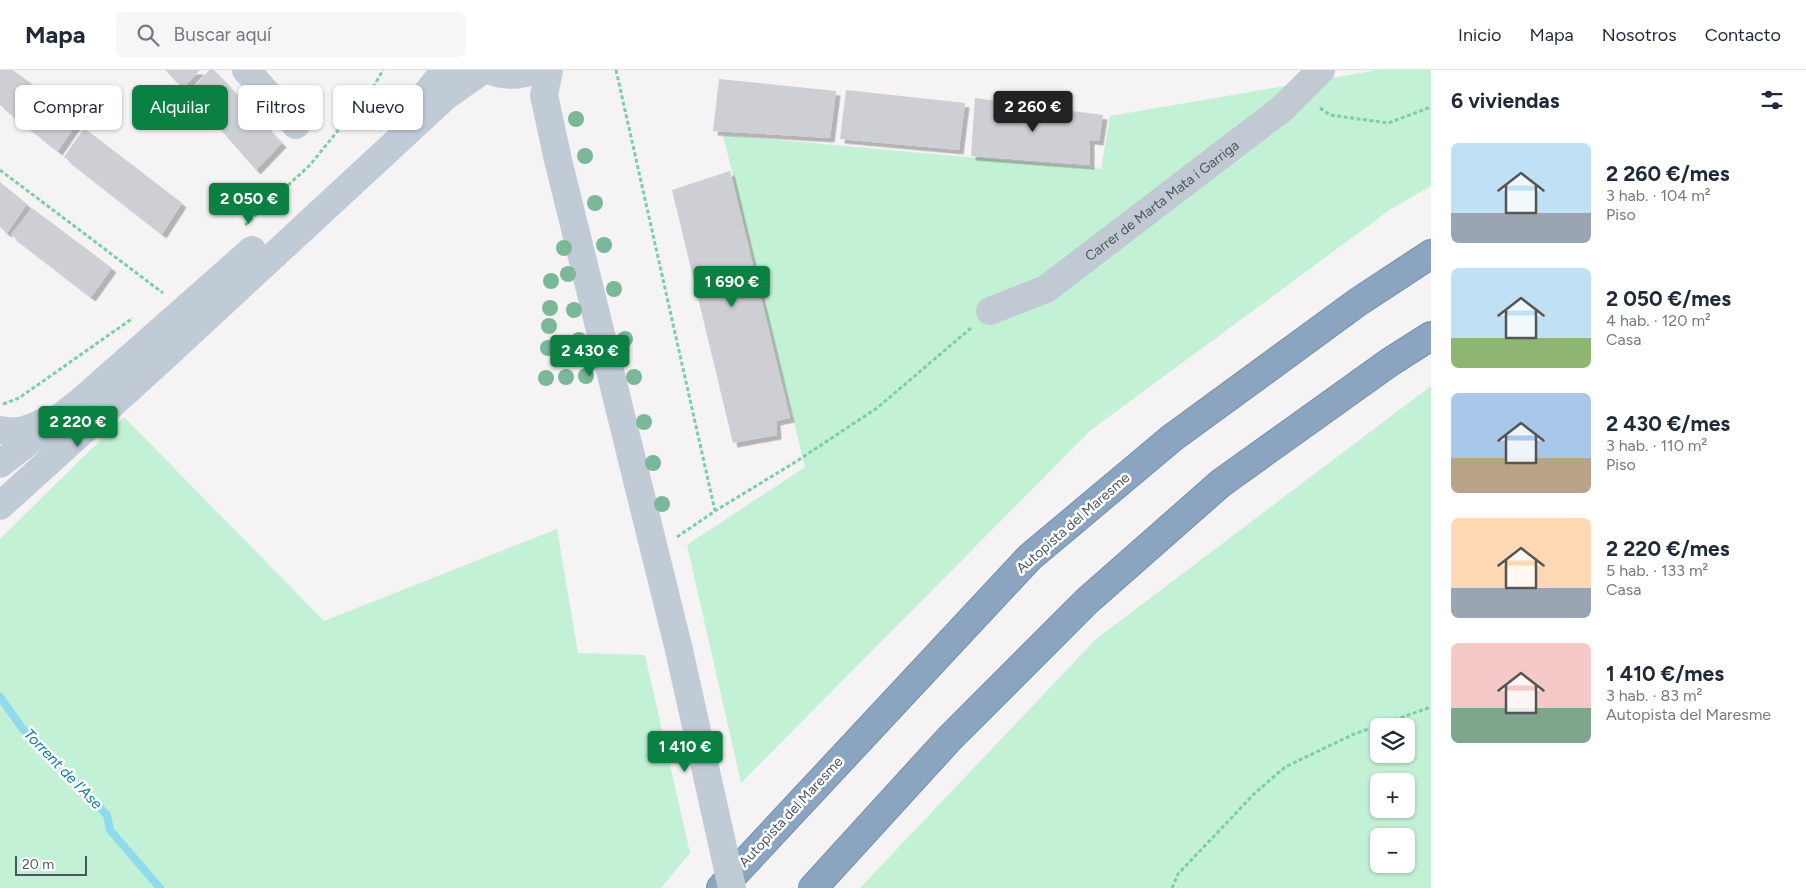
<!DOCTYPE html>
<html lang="es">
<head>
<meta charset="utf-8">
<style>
  :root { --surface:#fff; --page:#f6f6f7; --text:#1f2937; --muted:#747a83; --line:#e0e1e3; --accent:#0b8043 }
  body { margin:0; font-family:Figtree,sans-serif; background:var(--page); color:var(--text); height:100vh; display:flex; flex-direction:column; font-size:19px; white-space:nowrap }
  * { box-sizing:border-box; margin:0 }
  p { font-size:16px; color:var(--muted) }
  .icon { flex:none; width:28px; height:28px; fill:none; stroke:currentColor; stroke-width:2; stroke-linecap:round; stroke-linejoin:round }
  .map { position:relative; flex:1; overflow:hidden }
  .details { display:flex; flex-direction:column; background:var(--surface); width:375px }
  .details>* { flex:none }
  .guide { position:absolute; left:15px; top:15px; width:475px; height:45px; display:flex; gap:10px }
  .controls { position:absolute; left:1370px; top:648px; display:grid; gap:10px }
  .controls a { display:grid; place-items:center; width:45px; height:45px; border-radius:8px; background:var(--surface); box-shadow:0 1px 4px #0004; font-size:25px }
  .scale { position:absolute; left:15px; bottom:12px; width:72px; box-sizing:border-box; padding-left:5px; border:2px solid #4a5661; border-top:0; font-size:14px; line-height:18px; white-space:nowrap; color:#4a5661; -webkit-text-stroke:4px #fff; paint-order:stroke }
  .price { position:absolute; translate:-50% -42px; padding:0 11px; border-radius:5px; background:var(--accent); color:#fff; font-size:16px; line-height:32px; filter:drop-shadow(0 1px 2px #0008) }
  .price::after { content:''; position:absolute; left:50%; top:30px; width:15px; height:11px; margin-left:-8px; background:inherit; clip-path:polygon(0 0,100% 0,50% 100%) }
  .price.active { background:#222; color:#fff }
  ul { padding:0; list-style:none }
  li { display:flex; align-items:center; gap:15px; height:125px; padding:0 20px }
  li span { display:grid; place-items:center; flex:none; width:140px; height:100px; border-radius:8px; color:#555 }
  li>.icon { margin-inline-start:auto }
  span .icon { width:60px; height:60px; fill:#fffc; stroke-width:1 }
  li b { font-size:21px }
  h2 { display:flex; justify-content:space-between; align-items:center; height:60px; padding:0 20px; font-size:21px }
  .chip { padding:0 18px; border-radius:8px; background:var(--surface); box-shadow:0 1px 4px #0004; font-size:18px; line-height:45px }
  .chip.active { background:var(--accent); color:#fff }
  header { display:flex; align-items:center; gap:30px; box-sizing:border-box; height:70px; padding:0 25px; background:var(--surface); border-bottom:1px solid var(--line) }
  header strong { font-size:24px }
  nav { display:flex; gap:28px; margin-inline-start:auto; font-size:18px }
  .search { width:350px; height:45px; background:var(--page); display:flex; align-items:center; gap:12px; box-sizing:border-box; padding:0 18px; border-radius:8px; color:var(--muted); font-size:19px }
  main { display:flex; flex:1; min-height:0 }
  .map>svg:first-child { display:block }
  .green { fill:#c3f1d5; fill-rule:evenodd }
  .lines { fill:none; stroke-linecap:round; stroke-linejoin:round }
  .stream { stroke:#90daee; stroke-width:8 }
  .building { fill:#cdcfd5; filter:url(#shadow) }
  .highway-casing { stroke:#7690ad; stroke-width:30 }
  .path { stroke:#7ad0a6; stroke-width:3; stroke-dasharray:4 2.5; stroke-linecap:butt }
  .street { stroke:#c1cad2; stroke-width:28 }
  .secondary { stroke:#c1cbd6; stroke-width:28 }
  .highway { stroke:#8ba5c1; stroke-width:28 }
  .secondary-bridge { stroke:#c1cbd6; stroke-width:28 }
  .tree { fill:#7bb799 }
  .labels { text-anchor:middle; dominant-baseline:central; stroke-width:5; stroke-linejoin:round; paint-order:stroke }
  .street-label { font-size:14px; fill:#4a5661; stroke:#fff }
  .water-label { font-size:15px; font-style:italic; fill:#0c7c9b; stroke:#fff }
</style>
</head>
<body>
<header>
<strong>Mapa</strong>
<div class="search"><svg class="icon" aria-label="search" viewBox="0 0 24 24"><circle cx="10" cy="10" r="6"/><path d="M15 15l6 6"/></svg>Buscar aquí</div>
<nav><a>Inicio</a><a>Mapa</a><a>Nosotros</a><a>Contacto</a></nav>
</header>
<main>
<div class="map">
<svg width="1431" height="818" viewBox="0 0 1431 818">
  <defs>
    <filter id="shadow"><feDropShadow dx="4.5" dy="4.5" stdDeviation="0" flood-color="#0004"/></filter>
  </defs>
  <rect width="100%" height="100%" fill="#f5f3f3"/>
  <g class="green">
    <polygon points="1378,0 1431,0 1431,116 1391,139 1091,360 741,713 687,475 805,397 723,65 1101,99 1110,46"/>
    <path d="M1431 316V818H860L1096 569ZM1406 656V684H1379V656ZM1406 711V739H1379V711ZM1406 766V794H1379V766Z"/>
    <polygon points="124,347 324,551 557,459 578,583 645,585 690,783 661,818 0,818 0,469"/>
  </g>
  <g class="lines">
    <polyline class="stream" points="0,627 22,658 107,745 110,760 160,818"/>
  </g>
  <g class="building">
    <polygon points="0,0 13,0 80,49 58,81 0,35"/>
    <polygon points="165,0 200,0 183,18"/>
    <polygon points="209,0 214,0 282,73 256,100 189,23"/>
    <polygon points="719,9 836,21 830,68 713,61"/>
    <polygon points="846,20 965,33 959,80 840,69"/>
    <polygon points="975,28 1103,45 1099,71 1090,70 1090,95 971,86"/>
    <polygon points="84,58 182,133 162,164 64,87"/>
    <polygon points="730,101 790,348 776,351 777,365 733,373 672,120"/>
    <polygon points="0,112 27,134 7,163 0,157"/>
    <polygon points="32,138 112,198 91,227 11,165"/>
  </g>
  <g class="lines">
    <defs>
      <g id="highway">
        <polyline points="721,818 1030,487 1172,368 1358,232 1431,184"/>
        <polyline points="813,818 949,669 1087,531 1221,413 1390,292 1431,266"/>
      </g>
    </defs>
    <use href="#highway" class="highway-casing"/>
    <g class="path">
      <polyline points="616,0 715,441"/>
      <polyline points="1320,38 1330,45 1388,53 1431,37"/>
      <polyline points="0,100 163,223"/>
      <polyline points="245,155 310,95 374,16 383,0"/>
      <polyline points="3,334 19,328 133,248"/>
      <polyline points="677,467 715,441 797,391 877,338 971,258"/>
      <polyline points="1172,818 1178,804 1255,723 1285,697 1354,664 1431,637"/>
    </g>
    <g class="street">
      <polyline points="246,0 296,55"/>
      <path id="s1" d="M990 241 1046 219 1283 38 1321 0"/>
    </g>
    <g class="secondary">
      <path d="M488 0C503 6 520 6 535 0"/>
      <polyline points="549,0 544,25 558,90 679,580"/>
      <polyline points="418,34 445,0"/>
      <path d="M0 360C17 364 30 359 45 351"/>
      <polyline points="0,394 81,331 252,180"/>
      <polyline points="0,436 149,301 446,26 483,0"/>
    </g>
    <use href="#highway" class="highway"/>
    <polyline class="secondary-bridge" points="679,580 732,818"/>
  </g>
  <g class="tree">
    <circle cx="576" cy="49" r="8"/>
    <circle cx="585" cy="86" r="8"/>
    <circle cx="595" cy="133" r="8"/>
    <circle cx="604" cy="175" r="8"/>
    <circle cx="564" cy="178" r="8"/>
    <circle cx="568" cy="204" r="8"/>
    <circle cx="551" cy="211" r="8"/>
    <circle cx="614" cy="219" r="8"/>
    <circle cx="550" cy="238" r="8"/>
    <circle cx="574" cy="240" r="8"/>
    <circle cx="549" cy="256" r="8"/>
    <circle cx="625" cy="269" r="8"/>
    <circle cx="579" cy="270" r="8"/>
    <circle cx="548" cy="278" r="8"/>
    <circle cx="583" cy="288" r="8"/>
    <circle cx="586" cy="306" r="8"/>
    <circle cx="566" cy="307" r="8"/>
    <circle cx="634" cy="307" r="8"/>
    <circle cx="546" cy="308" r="8"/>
    <circle cx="644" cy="352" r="8"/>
    <circle cx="653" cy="393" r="8"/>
    <circle cx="662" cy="434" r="8"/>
  </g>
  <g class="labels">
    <g class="street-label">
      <text stroke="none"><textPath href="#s1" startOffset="206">Carrer de Marta Mata i Garriga</textPath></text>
      <text transform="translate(1073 453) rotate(-41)">Autopista del Maresme</text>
      <text transform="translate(791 742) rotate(-47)">Autopista del Maresme</text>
    </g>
    <g class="water-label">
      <text transform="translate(63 699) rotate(46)">Torrent de l'Ase</text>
    </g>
  </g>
</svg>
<div class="controls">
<a><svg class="icon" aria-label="layers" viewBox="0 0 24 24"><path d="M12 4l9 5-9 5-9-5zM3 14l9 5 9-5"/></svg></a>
<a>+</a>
<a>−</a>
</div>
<div class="scale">20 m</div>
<b class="price active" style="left:1033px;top:63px">2 260 €</b>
<b class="price" style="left:249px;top:155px">2 050 €</b>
<b class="price" style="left:732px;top:238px">1 690 €</b>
<b class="price" style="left:590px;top:307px">2 430 €</b>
<b class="price" style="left:78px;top:378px">2 220 €</b>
<b class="price" style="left:685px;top:703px">1 410 €</b>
<div class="guide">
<a class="chip">Comprar</a>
<a class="chip active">Alquilar</a>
<a class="chip">Filtros</a>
<a class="chip">Nuevo</a>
</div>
</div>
<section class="details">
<h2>6 viviendas<svg class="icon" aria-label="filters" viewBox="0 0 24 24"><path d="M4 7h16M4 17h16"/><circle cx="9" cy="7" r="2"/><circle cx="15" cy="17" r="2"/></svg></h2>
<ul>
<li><span style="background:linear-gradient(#bfe0f5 70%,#9aa5b1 0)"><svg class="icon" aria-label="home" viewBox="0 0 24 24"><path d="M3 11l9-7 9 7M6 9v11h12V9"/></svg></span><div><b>2 260 €/mes</b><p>3 hab. · 104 m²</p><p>Piso</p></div></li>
<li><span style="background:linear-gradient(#bfe0f5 70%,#8fb573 0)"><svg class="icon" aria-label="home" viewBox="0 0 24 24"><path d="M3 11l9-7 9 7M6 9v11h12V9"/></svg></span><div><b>2 050 €/mes</b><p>4 hab. · 120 m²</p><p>Casa</p></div></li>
<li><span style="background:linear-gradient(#a9c7e8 65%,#b9a48a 0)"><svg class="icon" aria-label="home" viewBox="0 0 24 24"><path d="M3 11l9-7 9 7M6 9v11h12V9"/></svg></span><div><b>2 430 €/mes</b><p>3 hab. · 110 m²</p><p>Piso</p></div></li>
<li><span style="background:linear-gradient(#ffd9b3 70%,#9aa5b1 0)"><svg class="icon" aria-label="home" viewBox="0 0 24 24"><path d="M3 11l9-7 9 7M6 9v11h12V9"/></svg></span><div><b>2 220 €/mes</b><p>5 hab. · 133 m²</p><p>Casa</p></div></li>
<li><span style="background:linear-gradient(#f6c9c9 65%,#7fa58c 0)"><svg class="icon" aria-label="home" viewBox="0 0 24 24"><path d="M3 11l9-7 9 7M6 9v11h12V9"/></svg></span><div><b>1 410 €/mes</b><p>3 hab. · 83 m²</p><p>Autopista del Maresme</p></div></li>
</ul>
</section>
</main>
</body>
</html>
